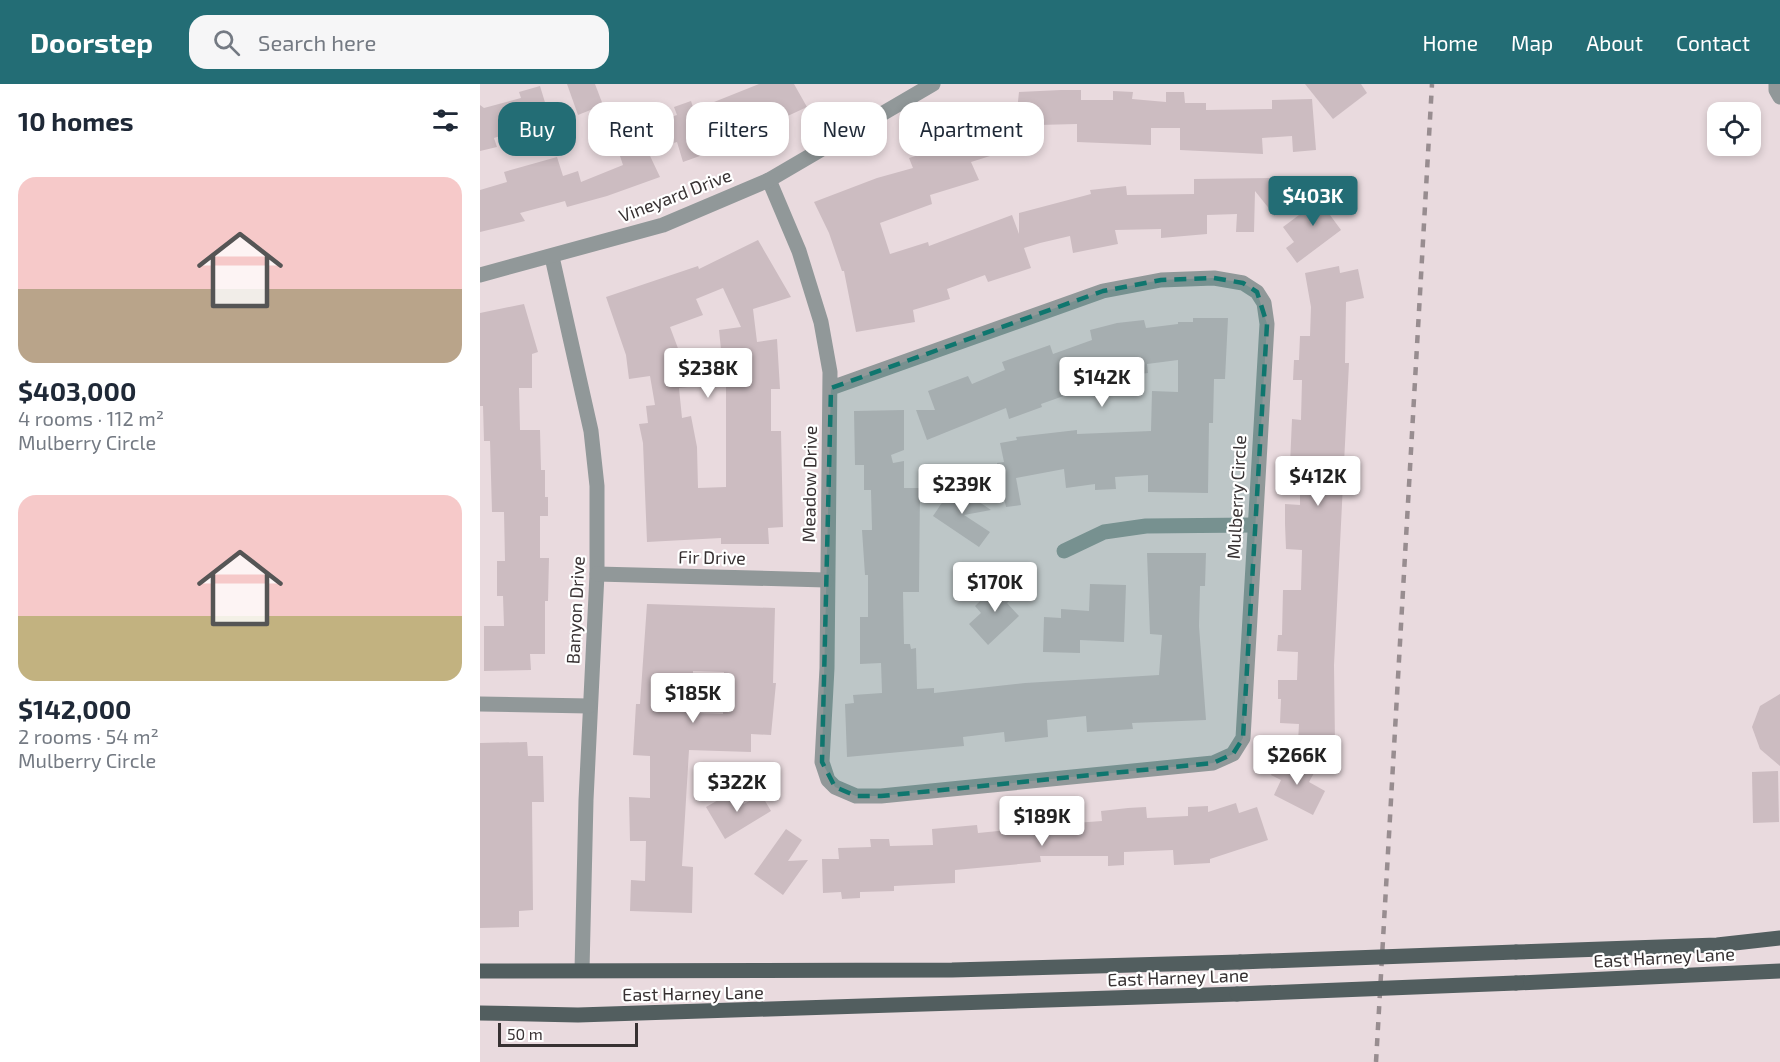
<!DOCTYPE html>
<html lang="en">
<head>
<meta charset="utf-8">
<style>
  :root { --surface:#fff; --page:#f6f6f7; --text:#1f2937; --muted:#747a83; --accent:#236d75 }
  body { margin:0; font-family:"Exo 2",sans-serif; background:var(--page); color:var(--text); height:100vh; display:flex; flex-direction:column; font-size:22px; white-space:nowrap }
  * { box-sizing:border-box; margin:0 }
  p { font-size:20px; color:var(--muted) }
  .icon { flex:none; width:33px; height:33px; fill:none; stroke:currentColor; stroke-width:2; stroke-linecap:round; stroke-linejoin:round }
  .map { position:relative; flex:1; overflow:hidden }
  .panel { display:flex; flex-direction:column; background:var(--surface); width:480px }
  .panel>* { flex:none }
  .banner { position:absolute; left:18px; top:18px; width:570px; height:54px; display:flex; gap:12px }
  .buttons { position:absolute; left:1227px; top:18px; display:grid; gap:12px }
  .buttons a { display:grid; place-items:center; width:54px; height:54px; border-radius:12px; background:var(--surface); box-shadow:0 3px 9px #0003; font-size:30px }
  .scale { position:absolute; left:18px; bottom:15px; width:140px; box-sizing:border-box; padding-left:6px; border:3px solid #373132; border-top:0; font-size:16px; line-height:21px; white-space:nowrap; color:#373132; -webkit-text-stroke:4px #fff; paint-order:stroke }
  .price { position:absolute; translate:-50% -51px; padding:0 14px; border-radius:6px; background:#fff; color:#222; font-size:20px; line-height:39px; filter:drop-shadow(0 2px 3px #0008) }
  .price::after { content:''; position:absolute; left:50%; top:36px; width:18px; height:14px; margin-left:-9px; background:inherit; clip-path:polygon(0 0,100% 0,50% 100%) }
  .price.active { background:var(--accent); color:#fff }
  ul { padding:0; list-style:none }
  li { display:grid; align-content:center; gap:12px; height:318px; padding:0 18px }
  li span { display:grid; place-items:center; height:186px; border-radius:18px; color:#555 }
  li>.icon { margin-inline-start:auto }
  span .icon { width:108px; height:108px; fill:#fffc; stroke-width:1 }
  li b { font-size:26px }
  h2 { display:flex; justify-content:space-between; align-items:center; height:72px; padding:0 18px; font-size:26px }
  .pill { padding:0 21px; border-radius:18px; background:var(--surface); box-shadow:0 3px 9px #0003; font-size:21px; line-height:54px }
  .pill.active { background:var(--accent); color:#fff }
  header { display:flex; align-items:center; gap:36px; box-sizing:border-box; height:84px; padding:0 30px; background:var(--accent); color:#fff }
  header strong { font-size:28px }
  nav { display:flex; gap:33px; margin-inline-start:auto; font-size:21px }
  .search { width:420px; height:54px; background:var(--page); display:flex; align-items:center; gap:15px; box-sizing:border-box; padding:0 21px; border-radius:18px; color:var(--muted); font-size:22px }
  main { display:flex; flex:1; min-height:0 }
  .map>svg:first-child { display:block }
  .building { fill:#ccbcc1; fill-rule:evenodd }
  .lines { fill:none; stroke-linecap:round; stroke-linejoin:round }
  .minor { stroke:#919899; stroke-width:15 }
  .major { stroke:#525e5f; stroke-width:15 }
  .rail { stroke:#988d90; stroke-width:4.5; stroke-dasharray:8 8; stroke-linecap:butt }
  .major-bridge { stroke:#525e5f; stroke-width:15 }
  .marked { fill:#0f766e; fill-opacity:0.2; stroke:#0f766e; stroke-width:4.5; stroke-dasharray:12 8; stroke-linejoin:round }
  .labels { text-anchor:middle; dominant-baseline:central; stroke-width:4.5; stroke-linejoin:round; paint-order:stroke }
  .street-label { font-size:18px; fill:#373132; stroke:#fff }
</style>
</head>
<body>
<header>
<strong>Doorstep</strong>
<div class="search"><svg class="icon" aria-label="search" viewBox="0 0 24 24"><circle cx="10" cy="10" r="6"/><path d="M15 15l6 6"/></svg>Search here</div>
<nav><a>Home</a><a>Map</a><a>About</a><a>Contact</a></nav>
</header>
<main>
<section class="panel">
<h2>10 homes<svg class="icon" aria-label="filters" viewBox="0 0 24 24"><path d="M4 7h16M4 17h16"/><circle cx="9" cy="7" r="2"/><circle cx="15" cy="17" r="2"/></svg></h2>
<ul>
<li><span style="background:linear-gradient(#f6c9c9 60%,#b9a48a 0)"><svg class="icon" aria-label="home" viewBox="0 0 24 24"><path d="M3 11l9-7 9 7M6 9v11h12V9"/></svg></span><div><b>$403,000</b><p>4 rooms · 112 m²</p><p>Mulberry Circle</p></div></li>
<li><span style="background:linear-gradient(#f6c9c9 65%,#c2b280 0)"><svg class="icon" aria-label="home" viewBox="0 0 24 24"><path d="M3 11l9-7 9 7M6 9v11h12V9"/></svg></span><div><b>$142,000</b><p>2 rooms · 54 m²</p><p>Mulberry Circle</p></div></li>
</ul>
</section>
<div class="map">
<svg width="1300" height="978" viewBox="0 0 1300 978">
  <rect width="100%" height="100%" fill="#e9dade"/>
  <g class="building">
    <polygon points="87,0 115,0 123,21 98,31"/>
    <polygon points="279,0 314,0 327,23 284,43 286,47 264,57 257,40 225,53 231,68 203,78 197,58 176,64 166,41 197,31 194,23 211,17 214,26"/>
    <polygon points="825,0 881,0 887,9 853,35"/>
    <polygon points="60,2 71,38 48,43 14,54 17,63 0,67 0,21 4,24 41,14 39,8"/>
    <polygon points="581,6 601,6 601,16 633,16 633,7 653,8 652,15 686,18 686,8 704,8 705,19 726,19 726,26 792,25 792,16 832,15 836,66 813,68 812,52 782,54 783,70 700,66 700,44 671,44 671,61 597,58 597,40 558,41 559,64 539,63 539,51 502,50 510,72 491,78 499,96 450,111 452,120 400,139 410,170 448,158 449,162 532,131 539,150 539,129 611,110 610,106 646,102 647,111 714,110 714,95 796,94 795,132 775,107 774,148 756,148 757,130 727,131 727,150 681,154 681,145 635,146 638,160 593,169 590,152 560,159 544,164 551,184 508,198 505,191 467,205 470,215 433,226 435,238 376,248 364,187 362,187 349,149 334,118 397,94 433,84 429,74 481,58 477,49 472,49 513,31 514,27 537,27 539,8"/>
    <polygon points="163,57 180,93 127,112 87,123 85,117 40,129 45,137 0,148 0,106 27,98 24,88 77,73 83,92 98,87 101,98 143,81 138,66"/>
    <polygon points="851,107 863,122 850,131 861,146 817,179 806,164 814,158 803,143"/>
    <path d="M278 156 311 213 273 225 277 258 297 255 300 305H291V347H301L303 443 288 444 289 460H241V454L167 458 163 359 159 340 168 339 166 322 175 321 170 292 149 295 146 271 126 213 218 182 219 185ZM243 204 261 243 239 246 242 275H246V403L218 404 217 363 211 332 202 334 199 304 208 303 203 267H199L190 243 223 231 216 215Z"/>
    <polygon points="859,182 860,189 878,185 884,214 866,218 865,279 869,279 854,581 855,660 818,658 819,640 800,639 801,615 798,615 798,596 817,596 818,568 797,567 798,551 802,551 803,506 821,506 822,466 806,465 805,440 805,420 820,421 820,381 810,381 812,335 821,336 822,296 813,296 814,276 819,276 820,252 830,252 831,223 825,189"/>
    <polygon points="44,220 58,268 52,270 52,304 39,304 40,346 60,346 61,386 65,386 65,413 68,413 68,432 60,432 60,474 69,474 68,517 65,517 65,570 50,570 51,586 4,587 4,542 24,542 23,512 17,512 17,477 25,477 24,428 12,428 10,357 4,357 3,322 0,322 0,229"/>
    <polygon points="713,234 748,234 745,295 734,295 733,339 729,339 728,409 668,408 668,391 635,393 636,405 615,406 615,400 586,404 584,385 536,394 541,421 526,423 517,379 524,378 520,359 537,356 536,353 597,346 597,350 671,347 672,307 698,308 698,276 667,280 668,289 637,293 638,297 609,303 561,320 562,323 529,335 526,324 447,356 436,326 455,326 448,307 488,292 492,300 525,286 522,278 570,261 573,270 612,256 610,246 637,239 664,236 666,244 698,240 698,238 713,238"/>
    <polygon points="424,326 424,366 411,371 413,379 424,377 424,404 440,404 439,508 423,508 424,560 430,560 431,565 436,564 437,605 454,604 454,609 545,599 679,591 682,551 670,550 667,469 726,469 725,502 720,502 719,542 726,636 652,639 653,645 607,648 606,632 567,636 568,653 525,658 524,648 483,653 484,662 367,673 365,620 374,619 373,611 402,609 401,579 380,580 380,533 388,533 388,491 385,491 382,446 392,446 391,406 384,406 384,381 375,381 374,327"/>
    <polygon points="474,401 511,426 484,431 510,448 499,463 453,432"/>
    <polygon points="522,496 536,511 527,519 539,532 508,561 489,540 501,529 495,522"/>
    <polygon points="610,500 646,501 644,558 600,556 600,569 563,568 564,533 581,534 581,525 609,527"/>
    <path d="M167 520 295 524 293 599H296L291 651 271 650V668L209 666 202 782 213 783 212 829 150 827 151 796 165 797 166 757H150L149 713 170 714V672L153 671 156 620H160ZM213 587 244 588 243 630 212 629Z"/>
    <polygon points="1300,610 1300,682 1280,665 1272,643 1280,622"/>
    <polygon points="47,658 48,672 63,672 64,718 52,718 53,826 39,827 39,843 0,844 0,659"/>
    <polygon points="800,672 834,689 829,698 845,707 833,731 794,711 801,696 791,691"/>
    <polygon points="1298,687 1299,738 1273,739 1272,688"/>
    <polygon points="256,706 264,720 281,710 291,727 245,755 226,723"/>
    <polygon points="756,719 759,729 777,723 788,756 730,775 730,779 694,781 693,766 644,768 644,781 628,782 628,772 560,772 561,778 475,786 475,799 414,802 414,807 380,808 380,814 362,815 361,808 343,809 342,775 359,775 358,764 391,763 390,755 409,755 410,762 453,761 452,745 497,741 498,749 538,745 537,737 563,733 581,732 581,740 622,737 621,727 648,724 666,723 667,734 708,732 708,723 728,722 728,728"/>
    <polygon points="306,745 322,756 308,777 328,776 303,811 274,790"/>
  </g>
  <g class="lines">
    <g class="minor">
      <polyline points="1296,0 1296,6 1300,13"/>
      <polyline points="289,96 319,167 341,238 350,288 347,584 342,678 348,696 355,703 376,712 401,712 733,679 753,670 763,654 787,240 784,219 777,208 763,199 734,194 681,196 623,207 351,304"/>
      <polyline points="72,173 111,347 117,402 117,490 106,716 102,886"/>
      <polyline points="0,191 183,141 289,96 453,0"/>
      <polyline points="584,467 624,448 666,442 774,441"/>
      <polyline points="117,490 346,496"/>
      <polyline points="0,620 109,622"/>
    </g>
    <g class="major">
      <polyline points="1036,868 1237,861 1300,854"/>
      <polyline points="0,887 472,886 760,878"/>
      <polyline points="1036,899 1300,887"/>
      <polyline points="0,929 98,931 757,910"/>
    </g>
    <polyline class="rail" points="896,978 952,0"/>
    <g class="major-bridge">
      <polyline points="760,878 1036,868"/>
      <polyline points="757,910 1036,899"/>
    </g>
  </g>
  <path class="marked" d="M734 194 763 199 777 208 787 240 763 654 753 670 733 679 401 712H376L355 703 342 678 351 304 623 207 681 196Z"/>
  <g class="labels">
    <g class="street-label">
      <text transform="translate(195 111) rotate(-21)">Vineyard Drive</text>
      <text transform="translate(329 400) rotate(-89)">Meadow Drive</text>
      <text transform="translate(756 413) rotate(-87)">Mulberry Circle</text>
      <text transform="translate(232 473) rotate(1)">Fir Drive</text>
      <text transform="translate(95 526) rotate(-87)">Banyon Drive</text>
      <text transform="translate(1184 873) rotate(-3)">East Harney Lane</text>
      <text transform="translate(698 893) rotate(-2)">East Harney Lane</text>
      <text transform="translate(213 909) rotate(-1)">East Harney Lane</text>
    </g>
  </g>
</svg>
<div class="buttons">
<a><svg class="icon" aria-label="locate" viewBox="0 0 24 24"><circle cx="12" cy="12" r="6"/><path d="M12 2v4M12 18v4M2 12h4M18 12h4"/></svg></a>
</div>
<div class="scale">50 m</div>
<b class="price active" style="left:833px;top:143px">$403K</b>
<b class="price" style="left:228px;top:315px">$238K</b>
<b class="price" style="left:622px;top:324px">$142K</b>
<b class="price" style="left:838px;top:423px">$412K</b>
<b class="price" style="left:482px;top:431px">$239K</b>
<b class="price" style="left:515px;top:529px">$170K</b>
<b class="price" style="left:213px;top:640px">$185K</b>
<b class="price" style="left:817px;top:702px">$266K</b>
<b class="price" style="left:257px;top:729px">$322K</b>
<b class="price" style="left:562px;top:763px">$189K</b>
<div class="banner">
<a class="pill active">Buy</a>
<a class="pill">Rent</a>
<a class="pill">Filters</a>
<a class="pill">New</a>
<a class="pill">Apartment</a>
</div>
</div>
</main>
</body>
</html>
